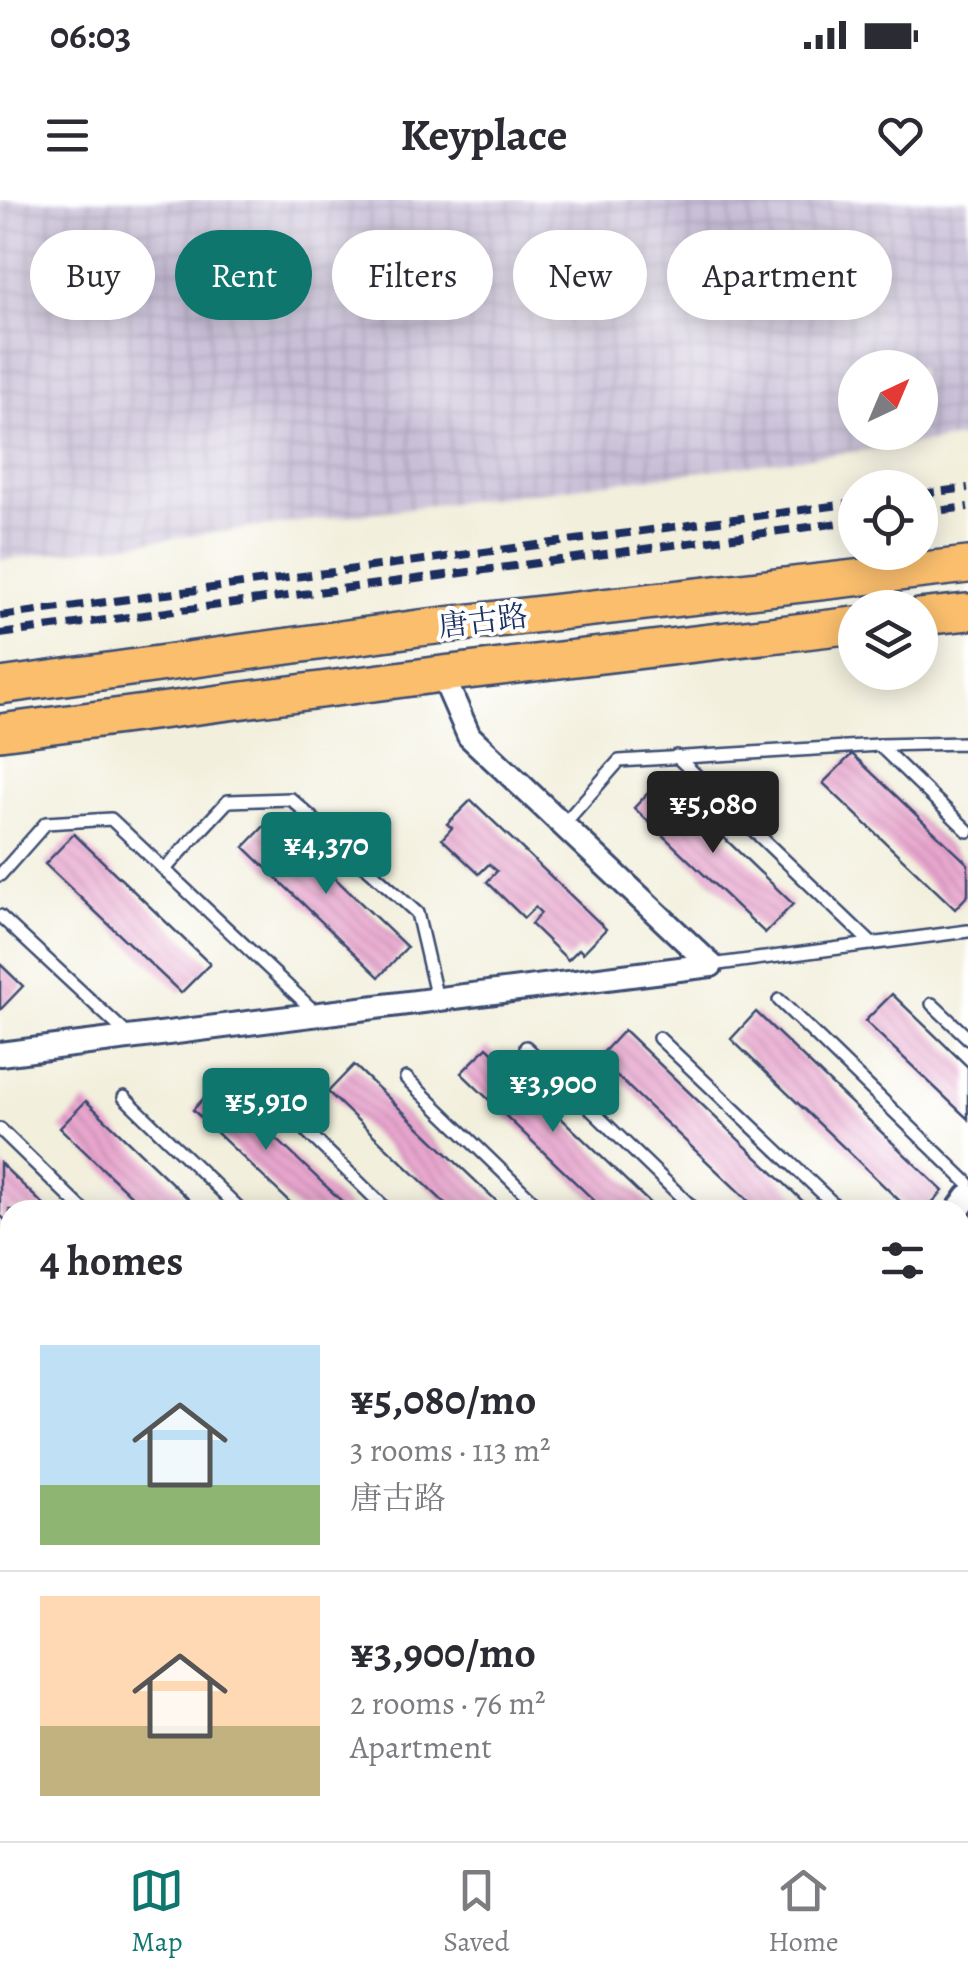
<!DOCTYPE html>
<html lang="en">
<head>
<meta charset="utf-8">
<style>
  :root { --surface:#fff; --page:#f2f2f3; --text:#2b2b33; --muted:#7c7c81; --line:#e1e1e2; --accent:#0f766e }
  body { margin:0; font-family:Alegreya,"Noto Serif SC",serif; background:var(--page); color:var(--text); height:100vh; display:flex; flex-direction:column; font-size:38px; white-space:nowrap }
  * { box-sizing:border-box; margin:0 }
  p { font-size:32px; color:var(--muted) }
  .icon { flex:none; width:55px; height:55px; fill:none; stroke:currentColor; stroke-width:2; stroke-linecap:round; stroke-linejoin:round }
  .map { position:relative; flex:1; overflow:hidden }
  .panel { position:absolute; left:0px; top:1000px; width:970px; height:642px; display:flex; flex-direction:column; background:var(--surface); border-radius:30px 30px 0 0; box-shadow:0 5px 25px #0003 }
  .panel>* { flex:none }
  .banner { position:absolute; left:30px; top:30px; width:910px; height:90px; display:flex; gap:20px }
  .needle { width:65px; rotate:44deg }
  .fabs { position:absolute; left:838px; top:150px; display:grid; gap:20px }
  .fabs a { display:grid; place-items:center; width:100px; height:100px; border-radius:50%; background:var(--surface); box-shadow:0 5px 25px #0003; font-size:50px }
  .price { position:absolute; translate:-50% -85px; padding:0 22px; border-radius:10px; background:var(--accent); color:#fff; font-size:32px; line-height:65px; filter:drop-shadow(0 2px 5px #0008) }
  .price::after { content:''; position:absolute; left:50%; top:60px; width:30px; height:22px; margin-left:-15px; background:inherit; clip-path:polygon(0 0,100% 0,50% 100%) }
  .price.current { background:#222; color:#fff }
  ul { padding:0; list-style:none }
  li { display:flex; align-items:center; gap:30px; height:250px; padding:0 40px }
  li+li { border-top:2px solid var(--line) }
  li span { display:grid; place-items:center; flex:none; width:280px; height:200px; border-radius:0px; color:#555 }
  li>.icon { margin-inline-start:auto }
  span .icon { width:120px; height:120px; fill:#fffc; stroke-width:1 }
  li b { font-size:42px }
  h2 { display:flex; justify-content:space-between; align-items:center; height:120px; padding:0 40px; font-size:42px }
  .chip { padding:0 35px; border-radius:45px; background:var(--surface); box-shadow:0 5px 25px #0003; font-size:35px; line-height:90px }
  .chip.current { background:var(--accent); color:#fff }
  .status { display:flex; justify-content:space-between; align-items:center; height:70px; padding:0 50px; background:var(--surface); direction:ltr }
  .status svg { height:28px; fill:currentColor }
  header { display:flex; justify-content:space-between; align-items:center; height:130px; padding:0 40px; background:var(--surface); font-size:45px; font-weight:700 }
  .tabs { display:flex; justify-content:space-around; align-items:center; height:140px; border-top:2px solid var(--line); background:var(--surface); font-size:28px; color:var(--muted) }
  .tabs a { display:grid; justify-items:center; gap:5px }
  .tabs .current { color:var(--accent) }
  .map>svg:first-child { display:block }
  .industrial { fill:url(#industrial-grid); fill-rule:evenodd }
  .building { fill:url(#building-back-hatch) }
  .lines { fill:none; stroke-linecap:round; stroke-linejoin:round }
  .lane-casing { stroke:#3b4c71; stroke-width:16 }
  .street-casing { stroke:#3b4c71; stroke-width:28 }
  .primary-casing { stroke:#3b4c71; stroke-width:40 }
  .lane { stroke:#fff; stroke-width:11 }
  .street { stroke:#fff; stroke-width:22 }
  .primary { stroke:#fabe6d; stroke-width:35 }
  .rail { stroke:#1b2f5e; stroke-width:8; stroke-dasharray:15 8; stroke-linecap:butt }
  .labels { text-anchor:middle; dominant-baseline:central; stroke-width:8; stroke-linejoin:round; paint-order:stroke }
  .street-label { font-size:30px; fill:#1b2f5e; stroke:#fff }
</style>
</head>
<body>
<div class="status"><b>06:03</b><svg viewBox="0 0 49 12"><path d="M0 12V9h3v3zM5 12V6h3v6zM10 12V3h3v9zM15 12V0h3v12zM26 1h20v11H26zM47 4h2v5h-2z"/></svg></div>
<header><svg class="icon" aria-label="menu" viewBox="0 0 24 24"><path d="M4 6h16M4 12h16M4 18h16"/></svg>Keyplace<svg class="icon" aria-label="heart" viewBox="0 0 24 24"><path d="M12 20l-8-8c-3-5 5-10 8-4 3-6 11-1 8 4z"/></svg></header>
<div class="map">
<svg width="968" height="1641" viewBox="0 0 968 1641">
  <defs>
    <pattern id="industrial-grid" width="8" height="8" patternUnits="userSpaceOnUse" patternTransform="scale(2.5)"><rect width="8" height="8" fill="#c9bfd7"/><path d="M0 4h8M4 0v8" fill="none" stroke="#aca4bb"/></pattern>
    <pattern id="building-back-hatch" width="6" height="6" patternUnits="userSpaceOnUse" patternTransform="scale(2.5)"><rect width="6" height="6" fill="#e8a6cd"/><path d="M-1 5l2 2M0 0l6 6M5-1l2 2" fill="none" stroke="#c68fb2"/></pattern>
  </defs>
  <rect width="100%" height="100%" fill="#fff"/>
  <filter id="ink" filterUnits="userSpaceOnUse"><feTurbulence type="fractalNoise" baseFrequency=".01" numOctaves="2"/><feDisplacementMap in="SourceGraphic" scale="20" xChannelSelector="R" yChannelSelector="G"/><feConvolveMatrix kernelMatrix="1 2 1 2 8 2 1 2 1" color-interpolation-filters="sRGB"/></filter>
  <filter id="wash" filterUnits="userSpaceOnUse"><feTurbulence type="fractalNoise" baseFrequency=".0048" numOctaves="4" result="noise"/><feDisplacementMap in="SourceGraphic" scale="40" xChannelSelector="R" yChannelSelector="G"/><feGaussianBlur stdDeviation="2.25" result="paint"/><feColorMatrix in="noise" values="0 0 0 0 0 0 0 0 0 0 0 0 0 0 0 0 0 1.4 0 .05"/><feComposite in="paint" operator="in"/></filter>
  <g filter="url(#wash)">
    <rect width="100%" height="100%" fill="#f2efdc"/>
    <path class="industrial" d="M0 0H968V237L0 360ZM855 168H920V232H855Z"/>
    <g id="blocks">
      <g class="building">
        <polygon points="852,554 968,664 968,695 955,709 823,583"/>
        <polygon points="662,578 793,704 765,733 634,608"/>
        <polygon points="471,600 606,729 583,753 579,749 568,760 531,724 541,713 535,707 524,718 487,682 497,671 489,664 479,674 442,639 452,628 447,624"/>
        <polygon points="272,618 407,747 379,777 244,647"/>
        <polygon points="74,634 210,764 181,793 45,664"/>
        <polygon points="0,764 23,786 0,810"/>
        <polygon points="892,794 968,867 968,919 865,821"/>
        <polygon points="756,812 943,991 925,1010 909,1010 731,839"/>
        <polygon points="624,830 812,1010 758,1010 598,858"/>
        <polygon points="487,847 657,1010 604,1010 461,873"/>
        <polygon points="354,865 506,1010 452,1010 328,892"/>
        <polygon points="218,883 351,1010 298,1010 193,910"/>
        <polygon points="86,901 200,1010 146,1010 60,928"/>
        <polygon points="0,963 49,1010 10,1010 10,1025 0,1015"/>
        <polygon points="960,1113 968,1120 968,1172 960,1164"/>
        <polygon points="0,1214 10,1223 10,1275 0,1265"/>
        <polygon points="962,1264 968,1270 968,1322 960,1314"/>
        <polygon points="0,1361 10,1371 10,1423 0,1413"/>
        <polygon points="960,1408 968,1415 968,1467 960,1459"/>
        <polygon points="0,1504 10,1513 10,1564 0,1555"/>
        <polygon points="266,1632 320,1632 329,1641 275,1641"/>
        <polygon points="414,1632 439,1632 448,1641 406,1641"/>
        <polygon points="533,1632 588,1632 597,1641 542,1641"/>
        <polygon points="688,1632 743,1632 752,1641 697,1641"/>
      </g>
    </g>
  </g>
  <g filter="url(#ink)">
    <use href="#blocks" fill-opacity="0" stroke="#3b4c71" stroke-width="2.5"/>
    <g class="lines">
      <defs>
        <g id="lane">
          <polyline points="879,545 968,631"/>
          <polyline points="676,556 872,744"/>
          <polyline points="562,626 619,561 879,545 965,543 968,545"/>
          <polyline points="165,669 228,601 291,599 417,713 437,799"/>
          <polyline points="0,675 46,623 111,619 315,812"/>
          <polyline points="0,716 129,836"/>
          <polyline points="711,765 968,731"/>
          <polyline points="779,800 968,983"/>
          <polyline points="932,804 968,838"/>
          <polyline points="659,838 840,1010"/>
          <polyline points="526,847 695,1010"/>
          <polyline points="406,878 542,1010"/>
          <polyline points="124,897 241,1010"/>
          <polyline points="277,902 387,1010"/>
          <polyline points="0,929 83,1010"/>
          <polyline points="0,1072 10,1082"/>
          <polyline points="960,1074 968,1081"/>
          <polyline points="960,1240 968,1232"/>
          <polyline points="0,1327 10,1337"/>
          <polyline points="960,1372 968,1379"/>
          <polyline points="0,1478 10,1488"/>
          <polyline points="506,1632 515,1641"/>
          <polyline points="625,1632 634,1641"/>
        </g>
        <g id="street">
          <polyline points="442,474 469,536 711,765"/>
          <polyline points="0,854 711,765"/>
          <polyline points="958,1010 968,996"/>
          <polyline points="0,1181 10,1191"/>
          <polyline points="960,1523 968,1517"/>
          <polyline points="0,1617 10,1607"/>
          <polyline points="211,1632 220,1641"/>
          <polyline points="360,1641 368,1632"/>
          <polyline points="831,1641 840,1632"/>
        </g>
        <g id="primary">
          <polyline points="920,417 968,412"/>
          <polyline points="0,486 419,428 968,365"/>
          <polyline points="0,532 442,474 855,425"/>
        </g>
      </defs>
      <use href="#lane" class="lane-casing"/>
      <use href="#street" class="street-casing"/>
      <use href="#primary" class="primary-casing"/>
      <use href="#lane" class="lane"/>
      <use href="#street" class="street"/>
      <use href="#primary" class="primary"/>
      <g class="rail">
        <polyline points="920,294 968,288"/>
        <polyline points="920,313 968,307"/>
        <polyline points="0,416 855,303"/>
        <polyline points="0,434 855,321"/>
      </g>
    </g>
  </g>
  <g class="labels">
    <g class="street-label">
      <text transform="translate(483 421) rotate(-7)">唐古路</text>
    </g>
  </g>
</svg>
<div class="fabs">
<a><svg class="needle" viewBox="-14 -14 28 28"><path d="M0-13l5 13h-10z" fill="#e53935"/><path d="M0 13l5-13h-10z" fill="#7c7c81"/></svg></a>
<a><svg class="icon" aria-label="locate" viewBox="0 0 24 24"><circle cx="12" cy="12" r="6"/><path d="M12 2v4M12 18v4M2 12h4M18 12h4"/></svg></a>
<a><svg class="icon" aria-label="layers" viewBox="0 0 24 24"><path d="M12 4l9 5-9 5-9-5zM3 14l9 5 9-5"/></svg></a>
</div>
<b class="price current" style="left:713px;top:656px">¥5,080</b>
<b class="price" style="left:326px;top:697px">¥4,370</b>
<b class="price" style="left:553px;top:935px">¥3,900</b>
<b class="price" style="left:266px;top:953px">¥5,910</b>
<div class="banner">
<a class="chip">Buy</a>
<a class="chip current">Rent</a>
<a class="chip">Filters</a>
<a class="chip">New</a>
<a class="chip">Apartment</a>
</div>
<section class="panel">
<h2>4 homes<svg class="icon" aria-label="filters" viewBox="0 0 24 24"><path d="M4 7h16M4 17h16"/><circle cx="9" cy="7" r="2"/><circle cx="15" cy="17" r="2"/></svg></h2>
<ul>
<li><span style="background:linear-gradient(#bfe0f5 70%,#8fb573 0)"><svg class="icon" aria-label="home" viewBox="0 0 24 24"><path d="M3 11l9-7 9 7M6 9v11h12V9"/></svg></span><div><b>¥5,080/mo</b><p>3 rooms · 113 m²</p><p>唐古路</p></div></li>
<li><span style="background:linear-gradient(#ffd9b3 65%,#c2b280 0)"><svg class="icon" aria-label="home" viewBox="0 0 24 24"><path d="M3 11l9-7 9 7M6 9v11h12V9"/></svg></span><div><b>¥3,900/mo</b><p>2 rooms · 76 m²</p><p>Apartment</p></div></li>
</ul>
</section>
</div>
<nav class="tabs">
<a class="current"><svg class="icon" aria-label="map" viewBox="0 0 24 24"><path d="M3 6l6-2 6 2 6-2v14l-6 2-6-2-6 2zM9 4v14M15 6v14"/></svg>Map</a>
<a><svg class="icon" aria-label="saved" viewBox="0 0 24 24"><path d="M7 4h10v16l-5-4-5 4z"/></svg>Saved</a>
<a><svg class="icon" aria-label="home" viewBox="0 0 24 24"><path d="M3 11l9-7 9 7M6 9v11h12V9"/></svg>Home</a>
</nav>
</body>
</html>
